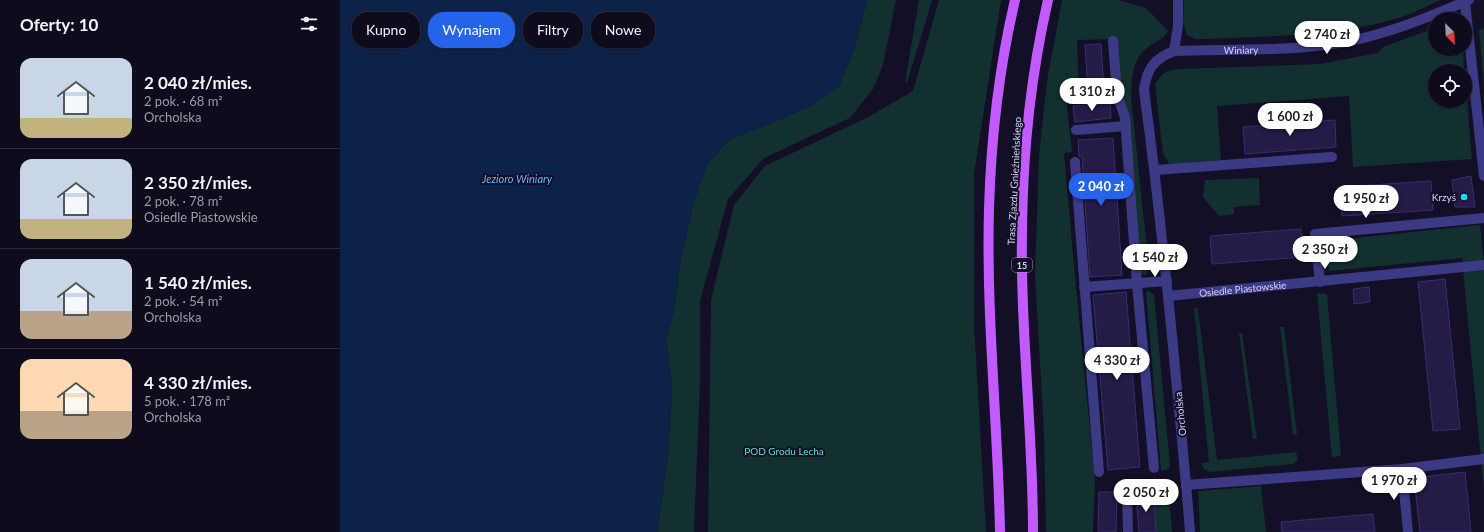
<!DOCTYPE html>
<html lang="pl">
<head>
<meta charset="utf-8">
<style>
  :root { --surface:#0e0b1c; --page:#1c1929; --text:#f1f3f6; --muted:#9b9ba3; --line:#2e2b3b; --accent:#2563eb }
  body { margin:0; font-family:Lato,sans-serif; background:var(--page); color:var(--text); height:100vh; display:flex; flex-direction:column; font-size:15px; white-space:nowrap }
  * { box-sizing:border-box; margin:0 }
  p { font-size:13px; color:var(--muted) }
  .icon { flex:none; width:22px; height:22px; fill:none; stroke:currentColor; stroke-width:2; stroke-linecap:round; stroke-linejoin:round }
  .map { position:relative; flex:1; overflow:hidden }
  .drawer { display:flex; flex-direction:column; background:var(--surface); width:340px }
  .drawer>* { flex:none }
  .top-card { position:absolute; left:12px; top:12px; width:380px; height:36px; display:flex; gap:8px }
  .needle { width:26px; rotate:156deg }
  .fabs { position:absolute; left:1088px; top:12px; display:grid; gap:8px }
  .fabs a { display:grid; place-items:center; width:44px; height:44px; border-radius:50%; background:var(--surface); box-shadow:0 1px 3px #0004,0 0 0 1px var(--line); font-size:20px }
  .price { position:absolute; translate:-50% -34px; padding:0 9px; border-radius:14px; background:#fff; color:#222; font-size:13px; line-height:26px; filter:drop-shadow(0 1px 2px #0008) }
  .price::after { content:''; position:absolute; left:50%; top:24px; width:12px; height:9px; margin-left:-6px; background:inherit; clip-path:polygon(0 0,100% 0,50% 100%) }
  .price.current { background:var(--accent); color:#fff }
  ul { padding:0; list-style:none }
  li { display:flex; align-items:center; gap:12px; height:100px; padding:0 20px }
  li+li { border-top:1px solid var(--line) }
  li span { display:grid; place-items:center; flex:none; width:112px; height:80px; border-radius:12px; color:#555 }
  li>.icon { margin-inline-start:auto }
  span .icon { width:48px; height:48px; fill:#fffc; stroke-width:1 }
  li b { font-size:17px }
  h2 { display:flex; justify-content:space-between; align-items:center; height:48px; padding:0 20px; font-size:17px }
  .tag { padding:0 14px; border-radius:16px; background:var(--surface); box-shadow:0 1px 3px #0004,0 0 0 1px var(--line); font-size:14px; line-height:36px }
  .tag.current { background:var(--accent); color:#fff }
  main { display:flex; flex:1; min-height:0 }
  .map>svg:first-child { display:block }
  .green { fill:#12302f }
  .water { fill:#0c2248 }
  .building { fill:#241b47; stroke:#3b2d73 }
  .lines { fill:none; stroke-linecap:round; stroke-linejoin:round }
  .minor { stroke:#3d3a85; stroke-width:10 }
  .major { stroke:#c25bff; stroke-width:10 }
  .poi-dot { fill:#00e5ff; stroke:#130f26; stroke-width:1.5 }
  .labels { text-anchor:middle; dominant-baseline:central; stroke-width:4; stroke-linejoin:round; paint-order:stroke }
  .shield { fill:#130f26; stroke:#9e99be; stroke-width:1 }
  .shield-label { font-size:9px; font-weight:bold; fill:#d9d4ff }
  .street-label { font-size:10px; fill:#d9d4ff; stroke:#130f26 }
  .poi-label { font-size:10px; fill:#d9d4ff; stroke:#130f26; text-anchor:end }
  .park-label { font-size:10px; fill:#5fe0c0; stroke:#130f26 }
  .water-label { font-size:11px; font-style:italic; fill:#62b6ff; stroke:#130f26 }
</style>
</head>
<body>
<main>
<section class="drawer">
<h2>Oferty: 10<svg class="icon" aria-label="filters" viewBox="0 0 24 24"><path d="M4 7h16M4 17h16"/><circle cx="9" cy="7" r="2"/><circle cx="15" cy="17" r="2"/></svg></h2>
<ul>
<li><span style="background:linear-gradient(#c9d6e8 75%,#c2b280 0)"><svg class="icon" aria-label="home" viewBox="0 0 24 24"><path d="M3 11l9-7 9 7M6 9v11h12V9"/></svg></span><div><b>2 040 zł/mies.</b><p>2 pok. · 68 m²</p><p>Orcholska</p></div></li>
<li><span style="background:linear-gradient(#c9d6e8 75%,#c2b280 0)"><svg class="icon" aria-label="home" viewBox="0 0 24 24"><path d="M3 11l9-7 9 7M6 9v11h12V9"/></svg></span><div><b>2 350 zł/mies.</b><p>2 pok. · 78 m²</p><p>Osiedle Piastowskie</p></div></li>
<li><span style="background:linear-gradient(#c9d6e8 65%,#b9a48a 0)"><svg class="icon" aria-label="home" viewBox="0 0 24 24"><path d="M3 11l9-7 9 7M6 9v11h12V9"/></svg></span><div><b>1 540 zł/mies.</b><p>2 pok. · 54 m²</p><p>Orcholska</p></div></li>
<li><span style="background:linear-gradient(#ffd9b3 65%,#b9a48a 0)"><svg class="icon" aria-label="home" viewBox="0 0 24 24"><path d="M3 11l9-7 9 7M6 9v11h12V9"/></svg></span><div><b>4 330 zł/mies.</b><p>5 pok. · 178 m²</p><p>Orcholska</p></div></li>
</ul>
</section>
<div class="map">
<svg width="1144" height="532" viewBox="0 0 1144 532">
  <rect width="100%" height="100%" fill="#130f26"/>
  <g class="green">
    <polygon points="527,0 556,0 543,65 533,89 510,118 424,158 388,199 360,301 360,382 354,532 317,532 328,455 332,389 326,339 334,312 341,256 354,202 367,164 390,139 430,124 472,105 499,86 515,47"/>
    <polygon points="579,0 592,0 567,83 565,83"/>
    <polygon points="599,0 661,0 634,174 634,324 646,532 368,532 371,300 394,205 425,166 526,118 573,91"/>
    <path d="M722 0H778L806 8 828 31C824 39 817 41 809 46 791 60 792 77 791 97L809 269 807 274 799 275 779 94 775 39 737 40 739 97 726 98 732 152 724 153 736 288 755 481 753 532H706L704 433 695 274 699 155 707 81Z"/>
    <path d="M844 0H1100C1091 4 1082 9 1073 13 1008 37 932 36 864 39H855L847 35 843 22Z"/>
    <path d="M1095 28V49H1123L1124 71H1095V101H1125V77L1132 159 1013 167 1009 96 877 106 881 160 829 164 823 153 815 85C822 73 825 71 839 69L980 64 1038 53 1043 47Z"/>
    <polygon points="1144,28 1144,88 1139,30"/>
    <polygon points="919,178 920,205 894,207 894,214 879,216 863,197 865,180"/>
    <polygon points="1140,225 1144,266 1144,491 1122,258 989,271 986,241"/>
    <polygon points="809,291 814,295 830,466 827,470 821,470 806,292"/>
    <polygon points="977,293 987,294 1001,456 992,457"/>
    <path d="M854 308 858 309 877 460 956 452 958 460 953 464 871 472C866 471 863 469 861 463L869 462Z"/>
    <polygon points="940,327 944,327 957,434 953,435"/>
    <polygon points="899,333 902,333 917,439 913,439"/>
    <polygon points="921,486 926,532 860,532 858,491"/>
    <polygon points="816,487 825,489 829,496 832,532 816,532 814,493 796,494 795,488"/>
  </g>
  <polygon class="water" points="0,0 527,0 515,47 499,86 472,105 430,124 390,139 367,164 354,202 341,256 334,312 326,339 332,389 328,455 317,532 0,532"/>
  <g class="building">
    <polygon points="761,44 765,104 749,105 745,45"/>
    <polygon points="770,103 771,118 735,122 733,106"/>
    <polygon points="995,120 996,147 905,154 903,127"/>
    <polygon points="773,138 782,275 750,277 742,157 739,157 738,140"/>
    <polygon points="1131,176 1135,207 1115,207 1112,180"/>
    <polygon points="1091,181 1093,210 1002,216 999,187"/>
    <polygon points="961,229 963,257 872,264 870,236"/>
    <polygon points="1105,279 1120,429 1093,431 1078,282"/>
    <polygon points="1029,287 1030,302 1014,304 1013,289"/>
    <polygon points="786,292 800,467 768,470 753,295"/>
    <polygon points="1125,472 1131,532 1080,532 1074,478"/>
    <polygon points="759,492 777,492 776,532 758,532"/>
    <polygon points="814,493 816,532 799,532 796,494"/>
    <polygon points="1033,514 1035,532 942,532 941,522"/>
  </g>
  <g class="lines">
    <g class="minor">
      <polyline points="1125,2 1144,176"/>
      <polyline points="773,41 777,94 785,118 797,284 814,468"/>
      <polyline points="834,51 838,26 838,0"/>
      <polyline points="736,130 786,126"/>
      <polyline points="735,162 759,472"/>
      <polyline points="815,170 992,157"/>
      <polyline points="980,282 975,234 1144,218"/>
      <polyline points="744,287 827,281"/>
      <path id="s1" d="M828 296 1144 265"/>
      <polyline points="1062,469 1068,532"/>
      <polyline points="846,485 1062,469 1144,459"/>
      <polyline points="787,493 788,532"/>
      <path id="s2" d="M850 532C845 467 838 401 832 336 824 254 815 172 804 90 807 68 814 59 834 51 891 49 949 52 1005 42 1048 34 1089 17 1129 0"/>
    </g>
    <g class="major">
      <path d="M660 532C658 425 646 317 649 209 651 139 659 68 675 0"/>
      <path d="M693 532C693 430 680 329 682 227 683 151 691 74 708 0"/>
    </g>
  </g>
  <circle class="poi-dot" cx="1124" cy="197" r="4"/>
  <g class="labels">
    <rect class="shield" x="672" y="258" width="20" height="14" rx="3"/>
    <g class="shield-label">
      <text x="682" y="265">15</text>
    </g>
    <g class="street-label">
      <text stroke="none"><textPath href="#s2" startOffset="564">Winiary</textPath></text>
      <text transform="translate(674 181) rotate(-87)">Trasa Zjazdu Gnieźnieńskiego</text>
      <text stroke="none"><textPath href="#s1" startOffset="75">Osiedle Piastowskie</textPath></text>
      <text transform="translate(840 414) rotate(-96)">Orcholska</text>
    </g>
    <g class="poi-label">
      <text x="1116" y="197">Krzyś</text>
    </g>
    <g class="park-label">
      <text x="444" y="451">POD Grodu Lecha</text>
    </g>
    <g class="water-label">
      <text x="177" y="178">Jezioro Winiary</text>
    </g>
  </g>
</svg>
<div class="fabs">
<a><svg class="needle" viewBox="-14 -14 28 28"><path d="M0-13l5 13h-10z" fill="#e53935"/><path d="M0 13l5-13h-10z" fill="#9b9ba3"/></svg></a>
<a><svg class="icon" aria-label="locate" viewBox="0 0 24 24"><circle cx="12" cy="12" r="6"/><path d="M12 2v4M12 18v4M2 12h4M18 12h4"/></svg></a>
</div>
<b class="price" style="left:987px;top:55px">2 740 zł</b>
<b class="price" style="left:752px;top:112px">1 310 zł</b>
<b class="price" style="left:950px;top:137px">1 600 zł</b>
<b class="price current" style="left:761px;top:207px">2 040 zł</b>
<b class="price" style="left:1026px;top:219px">1 950 zł</b>
<b class="price" style="left:985px;top:270px">2 350 zł</b>
<b class="price" style="left:815px;top:278px">1 540 zł</b>
<b class="price" style="left:777px;top:381px">4 330 zł</b>
<b class="price" style="left:1054px;top:501px">1 970 zł</b>
<b class="price" style="left:806px;top:513px">2 050 zł</b>
<div class="top-card">
<a class="tag">Kupno</a>
<a class="tag current">Wynajem</a>
<a class="tag">Filtry</a>
<a class="tag">Nowe</a>
</div>
</div>
</main>
</body>
</html>
